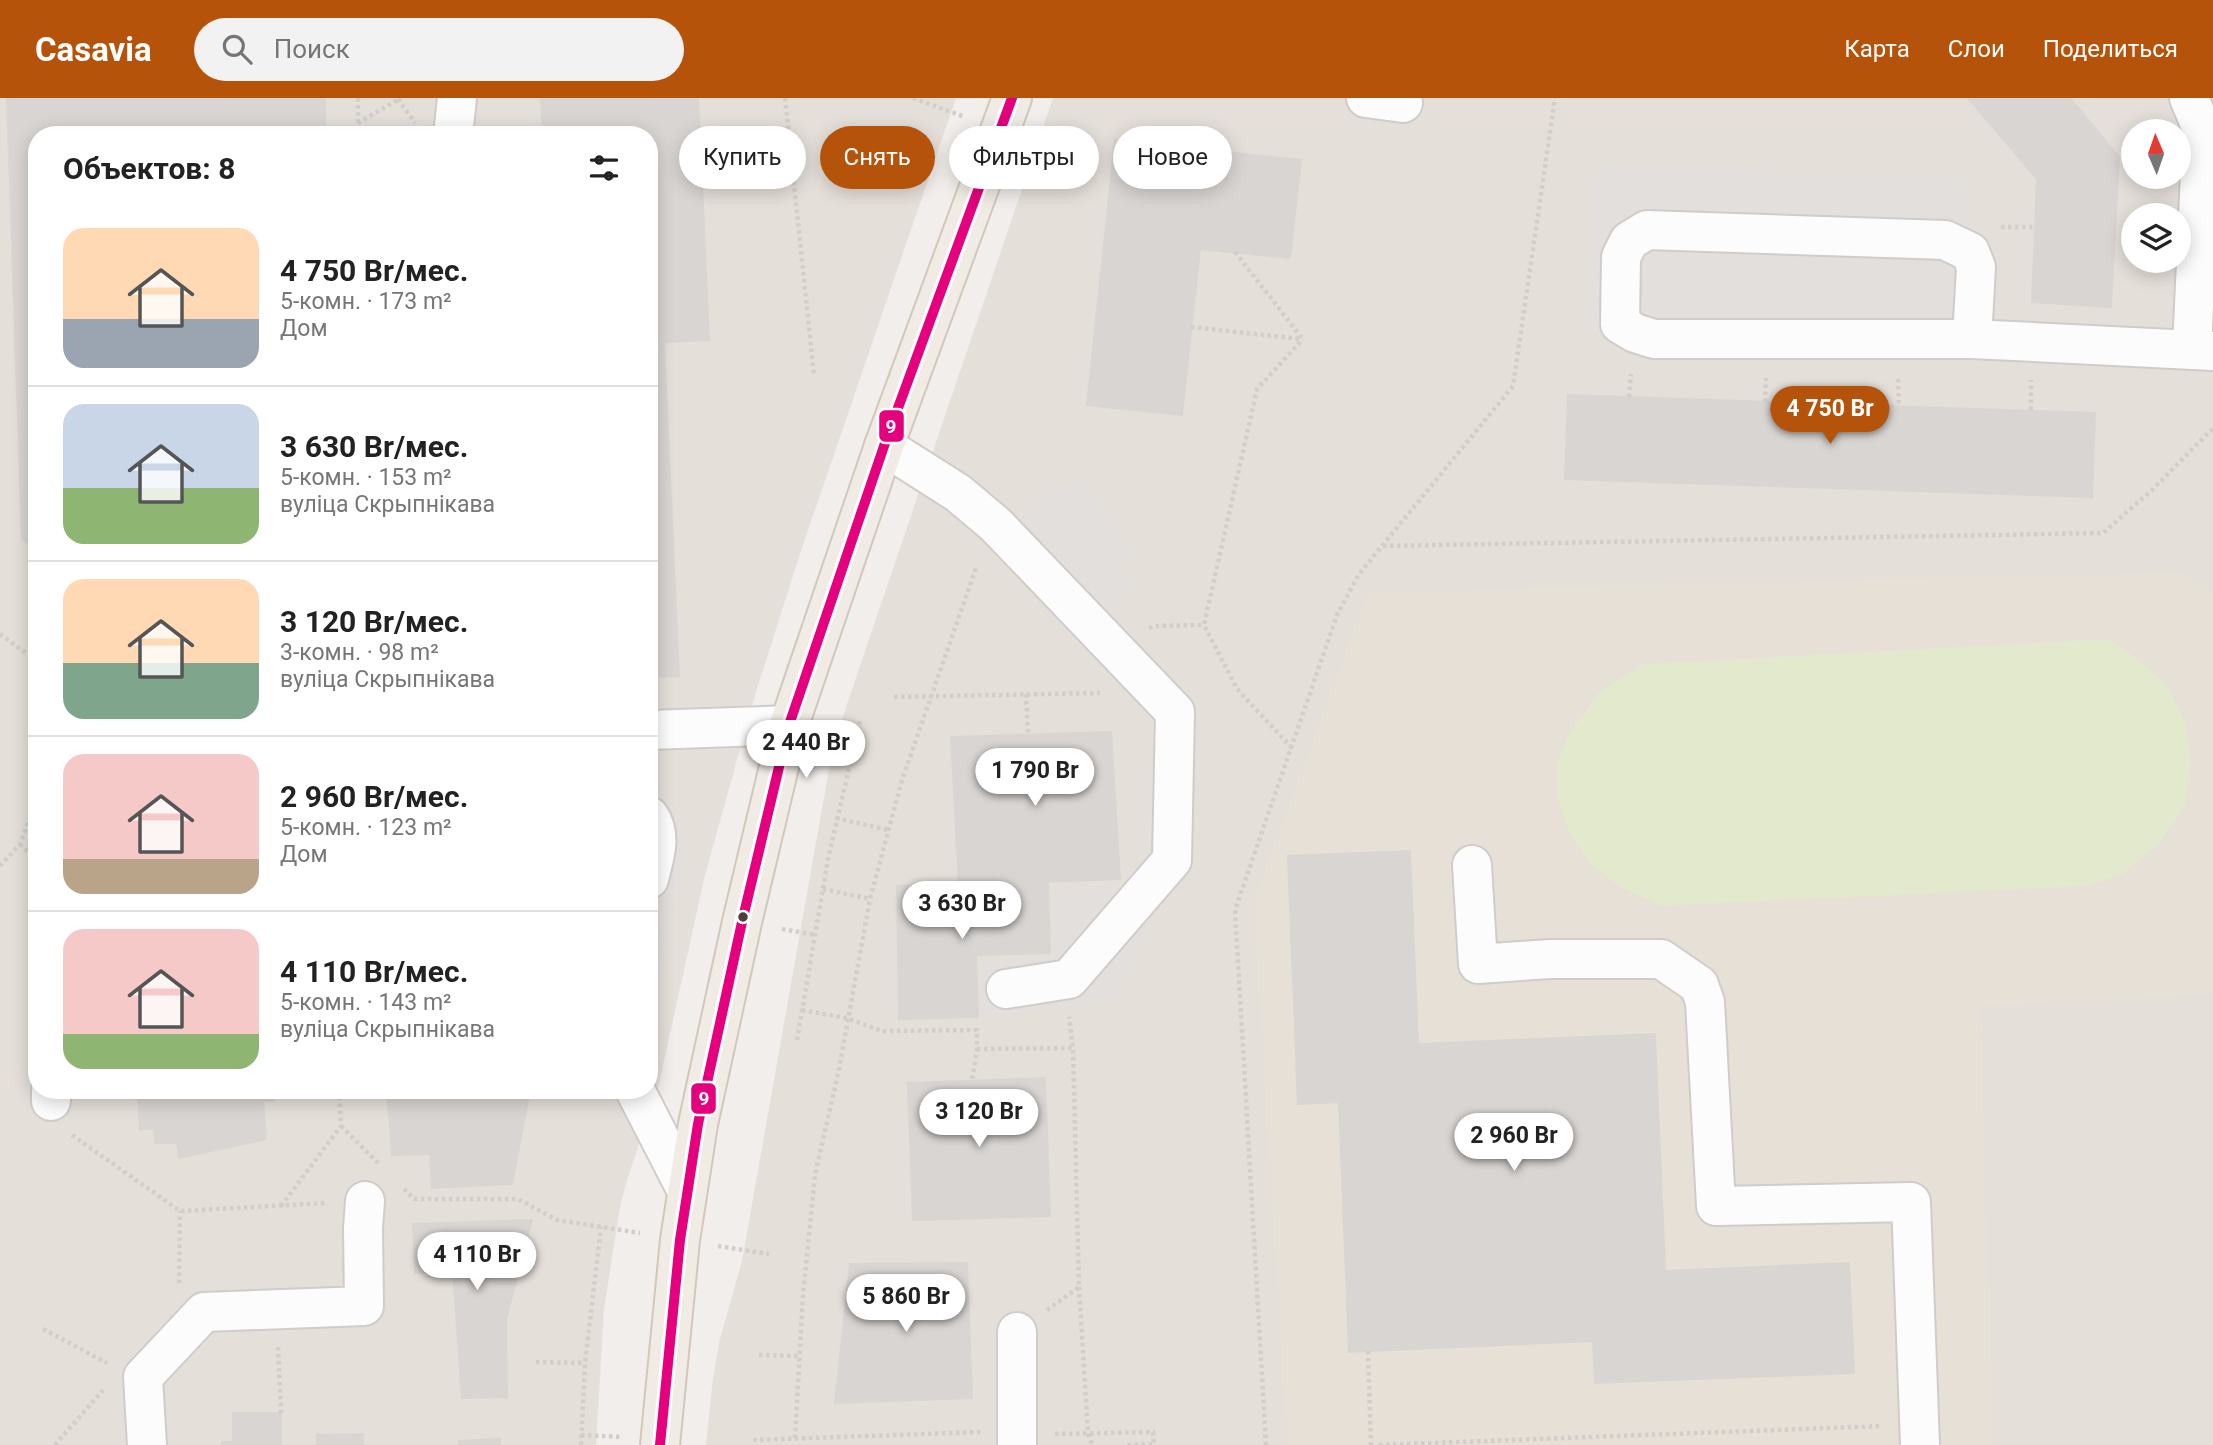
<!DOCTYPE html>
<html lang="ru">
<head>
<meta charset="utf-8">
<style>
  :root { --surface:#fff; --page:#f2f2f2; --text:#222; --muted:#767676; --line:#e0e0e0; --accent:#b45309 }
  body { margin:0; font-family:Roboto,sans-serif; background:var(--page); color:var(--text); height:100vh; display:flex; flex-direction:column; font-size:26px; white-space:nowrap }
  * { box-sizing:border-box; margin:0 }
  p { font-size:23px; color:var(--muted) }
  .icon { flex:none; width:38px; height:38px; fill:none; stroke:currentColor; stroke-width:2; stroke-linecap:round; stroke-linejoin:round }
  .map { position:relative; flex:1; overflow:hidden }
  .details { position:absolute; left:28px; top:28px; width:630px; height:973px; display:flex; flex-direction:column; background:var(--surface); border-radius:28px; box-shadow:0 4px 18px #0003 }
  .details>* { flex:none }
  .hud { position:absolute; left:679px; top:28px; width:665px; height:63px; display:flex; gap:14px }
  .needle { width:46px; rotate:358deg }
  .controls { position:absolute; left:2121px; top:21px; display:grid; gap:14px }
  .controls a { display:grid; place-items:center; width:70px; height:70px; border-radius:50%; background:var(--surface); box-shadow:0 4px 18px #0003; font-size:35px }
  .price { position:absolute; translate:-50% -60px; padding:0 16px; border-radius:24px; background:#fff; color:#222; font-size:23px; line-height:46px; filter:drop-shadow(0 2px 4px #0008) }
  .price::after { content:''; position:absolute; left:50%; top:42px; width:21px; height:16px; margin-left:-10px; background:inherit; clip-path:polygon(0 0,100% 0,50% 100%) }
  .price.current { background:var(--accent); color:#fff }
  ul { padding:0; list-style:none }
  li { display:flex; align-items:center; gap:21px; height:175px; padding:0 35px }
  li+li { border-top:2px solid var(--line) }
  li span { display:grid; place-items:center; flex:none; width:196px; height:140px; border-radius:21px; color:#555 }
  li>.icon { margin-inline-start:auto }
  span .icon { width:84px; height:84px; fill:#fffc; stroke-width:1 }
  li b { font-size:30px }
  h2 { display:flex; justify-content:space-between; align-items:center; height:84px; padding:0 35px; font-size:30px }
  .pill { padding:0 24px; border-radius:32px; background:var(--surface); box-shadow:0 4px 18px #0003; font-size:24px; line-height:63px }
  .pill.current { background:var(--accent); color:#fff }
  header { display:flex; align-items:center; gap:42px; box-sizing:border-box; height:98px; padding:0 35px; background:var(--accent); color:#fff }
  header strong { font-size:33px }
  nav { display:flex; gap:38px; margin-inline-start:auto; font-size:24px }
  .search { width:490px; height:63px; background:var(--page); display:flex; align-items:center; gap:18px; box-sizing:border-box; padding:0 24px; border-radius:38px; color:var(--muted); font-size:26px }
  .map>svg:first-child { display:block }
  .residential { fill:#e5dfd9; fill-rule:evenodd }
  .education { fill:#e7e0d7 }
  .green { fill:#e2e9cd }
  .parking { fill:#e3dfdc }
  .building { fill:#d9d5d2; stroke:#d9d5d1; stroke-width:2 }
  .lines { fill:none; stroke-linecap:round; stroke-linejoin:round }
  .minor-casing { stroke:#cfccc9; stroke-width:42 }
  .major-casing { stroke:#d2c8ba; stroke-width:42 }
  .path { stroke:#d1cecb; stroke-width:4.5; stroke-dasharray:3.5 3.5; stroke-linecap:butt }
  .minor { stroke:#fdfcfc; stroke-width:38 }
  .major { stroke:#f0ebe5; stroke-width:38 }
  .bus-1-casing { stroke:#fff; stroke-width:16 }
  .bus-1 { stroke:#e5007d; stroke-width:10 }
  .bus-dot { fill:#473f38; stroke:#fff; stroke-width:2.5 }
  .line-badge { stroke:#fff; stroke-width:2.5 }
  .badge-label { font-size:19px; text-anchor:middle; font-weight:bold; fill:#fff }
</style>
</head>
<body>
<header>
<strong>Casavia</strong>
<div class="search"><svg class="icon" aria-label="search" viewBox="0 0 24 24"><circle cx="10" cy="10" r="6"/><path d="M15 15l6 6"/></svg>Поиск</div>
<nav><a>Карта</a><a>Слои</a><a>Поделиться</a></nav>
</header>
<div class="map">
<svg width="2213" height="1347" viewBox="0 0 2213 1347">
  <rect width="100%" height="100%" fill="#f1eeeb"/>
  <g class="residential">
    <path d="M0 0H956L801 453 755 597 705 777 658 990 627 1082 620 1109 604 1211 596 1347H0ZM37 37H649V992H37Z"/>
    <path d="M1053 0H2213V1347H706L713 1280 720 1241 742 1163 829 671 846 609ZM2133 33H2179V79H2133ZM2133 117H2179V163H2133Z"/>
  </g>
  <polygon class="education" points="2184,474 2213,497 2213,896 1979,908 1993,1347 1288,1347 1254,804 1369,494"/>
  <polygon class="green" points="2108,541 2141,564 2168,589 2185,623 2191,665 2184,710 2158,746 2124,775 2088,788 1661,808 1621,789 1592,768 1570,736 1558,701 1557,664 1571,633 1600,594 1644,566"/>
  <g class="parking">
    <polygon points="1595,69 1964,81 1972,241 1587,228"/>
    <polygon points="1079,380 1134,458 1115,474 1135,490 1092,527 1003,433"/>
    <polygon points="649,705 689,738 649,922"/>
    <polygon points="1170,787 1116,902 1069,911 983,918 981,864 1054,858 1055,796"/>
  </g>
  <g class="building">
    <polygon points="7,0 325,0 325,37 37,37 37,452 22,441"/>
    <polygon points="541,0 698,0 709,242 664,244 679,578 649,579 649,37 543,37"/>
    <polygon points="1968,0 2070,0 2119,59 2111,209 2032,204 2037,81"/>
    <polygon points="1115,42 1301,62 1290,160 1200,151 1182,317 1087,307"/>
    <polygon points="1568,297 2095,315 2092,399 1565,381"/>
    <polygon points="1111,634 1120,781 959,787 951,639"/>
    <polygon points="1410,753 1418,946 1655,936 1665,1173 1849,1165 1854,1275 1595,1285 1593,1243 1349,1254 1339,1004 1298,1006 1288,758"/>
    <polygon points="1048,785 1050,855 976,857 978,919 899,921 897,788"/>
    <polygon points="1045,980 1050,1118 913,1122 908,985"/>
    <polygon points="138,992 273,992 274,1003 263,1003 266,1041 179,1060 177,1045 155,1045 154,1031 140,1031"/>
    <polygon points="387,992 530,992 512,1086 432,1090 430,1056 392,1057"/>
    <polygon points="532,1122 506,1221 507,1299 462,1300 453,1173 415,1175 413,1126"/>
    <polygon points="967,1165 972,1300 835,1305 850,1166"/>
    <polygon points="233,1315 281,1315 281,1347 222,1347 222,1344 233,1344"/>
    <polygon points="363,1336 363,1347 317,1347 317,1337"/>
    <polygon points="500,1341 500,1347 459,1347 459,1343"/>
  </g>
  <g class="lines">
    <defs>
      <g id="minor">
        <polyline points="1366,0 1403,5"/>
        <polyline points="2189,0 2202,31 2192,252"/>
        <polyline points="453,37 457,0"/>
        <polyline points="1972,241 1976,169 1970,154 1945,142 1647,132 1629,143 1621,159 1620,226 1635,235 1654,241 1972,241 2213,253"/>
        <polyline points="884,348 958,395 996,427 1175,614 1172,762 1069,881 1006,891"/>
        <polyline points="649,632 789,627"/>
        <path d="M649 718C663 737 654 760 649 781"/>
        <polyline points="1472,767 1478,866 1550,861 1661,861 1699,887 1705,904 1716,1108 1911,1104 1920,1347"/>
        <polyline points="51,992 51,1003"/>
        <polyline points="635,992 687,1093"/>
        <polyline points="1017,1234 1017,1347"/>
        <polyline points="147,1347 143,1279 204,1214 364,1208 363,1130 365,1103"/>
      </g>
      <polyline id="major" points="660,1347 680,1142 698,1026 742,824 789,627 884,348 1012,0"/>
    </defs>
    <use href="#minor" class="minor-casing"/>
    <use href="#major" class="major-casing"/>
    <g class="path">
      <polyline points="358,0 358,37"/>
      <polyline points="785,0 814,277"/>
      <polyline points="913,0 965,19"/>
      <polyline points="398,1 415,25"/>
      <polyline points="350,37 358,25 401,0"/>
      <polyline points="1035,46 1067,58"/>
      <polyline points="2001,129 2035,129"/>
      <polyline points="1235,154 1302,240"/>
      <polyline points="1191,229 1302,241"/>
      <polyline points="1898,281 1899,308"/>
      <polyline points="1629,299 1631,276"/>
      <polyline points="1765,304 1766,280"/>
      <polyline points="2031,312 2031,282"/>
      <polyline points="1383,448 2103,435 2152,392 2213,330"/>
      <polyline points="1149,530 1154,528 1204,527"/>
      <polyline points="0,536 37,563"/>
      <polyline points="1026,596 1028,636"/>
      <polyline points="894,599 1100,595"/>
      <polyline points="1292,650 1237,591 1204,527 1257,291 1303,241"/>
      <polyline points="836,720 888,732"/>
      <polyline points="20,746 37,763"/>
      <polyline points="0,768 20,746 37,701"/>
      <polyline points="823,791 870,801"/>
      <polyline points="782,831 816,837"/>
      <polyline points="802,912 847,920 881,933 977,932 977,951 972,983"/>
      <polyline points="797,942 828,761 860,623"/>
      <polyline points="977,951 1073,950"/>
      <polyline points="341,1028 378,1065"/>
      <polyline points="72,1037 180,1113 326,1105"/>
      <polyline points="404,1091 414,1101 518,1101 557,1122 640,1135"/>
      <polyline points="281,1108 341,1028 339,992"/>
      <polyline points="718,1148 769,1156"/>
      <polyline points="179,1185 180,1113"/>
      <polyline points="1079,1189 1088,1335 1092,1347"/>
      <polyline points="1047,1212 1079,1189 1073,950 1069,919"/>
      <polyline points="43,1231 107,1265"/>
      <polyline points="278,1249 281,1315"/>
      <polyline points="1368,1253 1371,1347"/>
      <polyline points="759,1257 800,1258"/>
      <polyline points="536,1264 585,1265"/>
      <polyline points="1055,1336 1153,1334 1154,1346 1124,1347"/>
      <polyline points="581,1337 622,1339"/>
      <polyline points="795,1340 803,1197 815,1077 839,971 870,801 902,682 977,467"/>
      <polyline points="753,1342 980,1334"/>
      <polyline points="55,1347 103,1292"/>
      <polyline points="581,1347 585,1265 601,1129"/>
      <polyline points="1266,1347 1235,812 1337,517 1359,476 1513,288 1555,0"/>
      <polyline points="1379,1347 1882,1328"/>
    </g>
    <use href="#minor" class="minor"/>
    <use href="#major" class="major"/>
    <defs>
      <polyline id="bus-1" points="660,1347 680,1142 698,1026 742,824 789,627 884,348 1012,0"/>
    </defs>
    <use href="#bus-1" class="bus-1-casing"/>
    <use href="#bus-1" class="bus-1"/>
  </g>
  <circle class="bus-dot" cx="743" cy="819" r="6"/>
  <g class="line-badge">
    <rect x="878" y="311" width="27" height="34" rx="7" fill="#e5007d"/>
    <rect x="690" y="984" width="27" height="33" rx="7" fill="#e5007d"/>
  </g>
  <g class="badge-label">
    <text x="891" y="335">9</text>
    <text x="704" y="1007">9</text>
  </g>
</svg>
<div class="controls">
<a><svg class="needle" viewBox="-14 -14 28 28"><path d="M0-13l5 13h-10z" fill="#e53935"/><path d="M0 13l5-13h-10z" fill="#767676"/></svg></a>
<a><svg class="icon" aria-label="layers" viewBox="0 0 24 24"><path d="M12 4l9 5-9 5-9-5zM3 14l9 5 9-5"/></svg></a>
</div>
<b class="price current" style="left:1830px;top:348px">4 750 Br</b>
<b class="price" style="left:806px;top:682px">2 440 Br</b>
<b class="price" style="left:1035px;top:710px">1 790 Br</b>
<b class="price" style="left:962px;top:843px">3 630 Br</b>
<b class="price" style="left:979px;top:1051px">3 120 Br</b>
<b class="price" style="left:1514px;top:1075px">2 960 Br</b>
<b class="price" style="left:477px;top:1194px">4 110 Br</b>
<b class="price" style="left:906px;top:1236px">5 860 Br</b>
<div class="hud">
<a class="pill">Купить</a>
<a class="pill current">Снять</a>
<a class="pill">Фильтры</a>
<a class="pill">Новое</a>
</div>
<section class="details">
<h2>Объектов: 8<svg class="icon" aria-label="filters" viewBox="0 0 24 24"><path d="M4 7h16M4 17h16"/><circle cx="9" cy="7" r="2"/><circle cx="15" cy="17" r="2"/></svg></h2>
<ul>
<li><span style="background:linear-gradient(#ffd9b3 65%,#9aa5b1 0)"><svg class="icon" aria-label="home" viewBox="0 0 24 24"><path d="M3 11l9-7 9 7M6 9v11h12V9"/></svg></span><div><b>4 750 Br/мес.</b><p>5-комн. · 173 m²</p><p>Дом</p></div></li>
<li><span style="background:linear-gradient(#c9d6e8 60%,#8fb573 0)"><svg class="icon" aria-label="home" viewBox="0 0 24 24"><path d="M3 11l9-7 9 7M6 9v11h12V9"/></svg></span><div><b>3 630 Br/мес.</b><p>5-комн. · 153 m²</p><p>вуліца Скрыпнікава</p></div></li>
<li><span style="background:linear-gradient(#ffd9b3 60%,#7fa58c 0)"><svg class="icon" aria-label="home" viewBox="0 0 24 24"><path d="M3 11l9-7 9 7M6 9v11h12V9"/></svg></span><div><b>3 120 Br/мес.</b><p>3-комн. · 98 m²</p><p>вуліца Скрыпнікава</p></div></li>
<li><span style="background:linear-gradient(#f6c9c9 75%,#b9a48a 0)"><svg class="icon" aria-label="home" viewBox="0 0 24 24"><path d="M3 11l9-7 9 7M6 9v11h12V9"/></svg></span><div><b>2 960 Br/мес.</b><p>5-комн. · 123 m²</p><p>Дом</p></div></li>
<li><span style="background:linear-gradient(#f6c9c9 75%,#8fb573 0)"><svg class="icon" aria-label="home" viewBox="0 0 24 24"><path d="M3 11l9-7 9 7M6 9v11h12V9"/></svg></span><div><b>4 110 Br/мес.</b><p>5-комн. · 143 m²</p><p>вуліца Скрыпнікава</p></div></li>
</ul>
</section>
</div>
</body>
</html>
